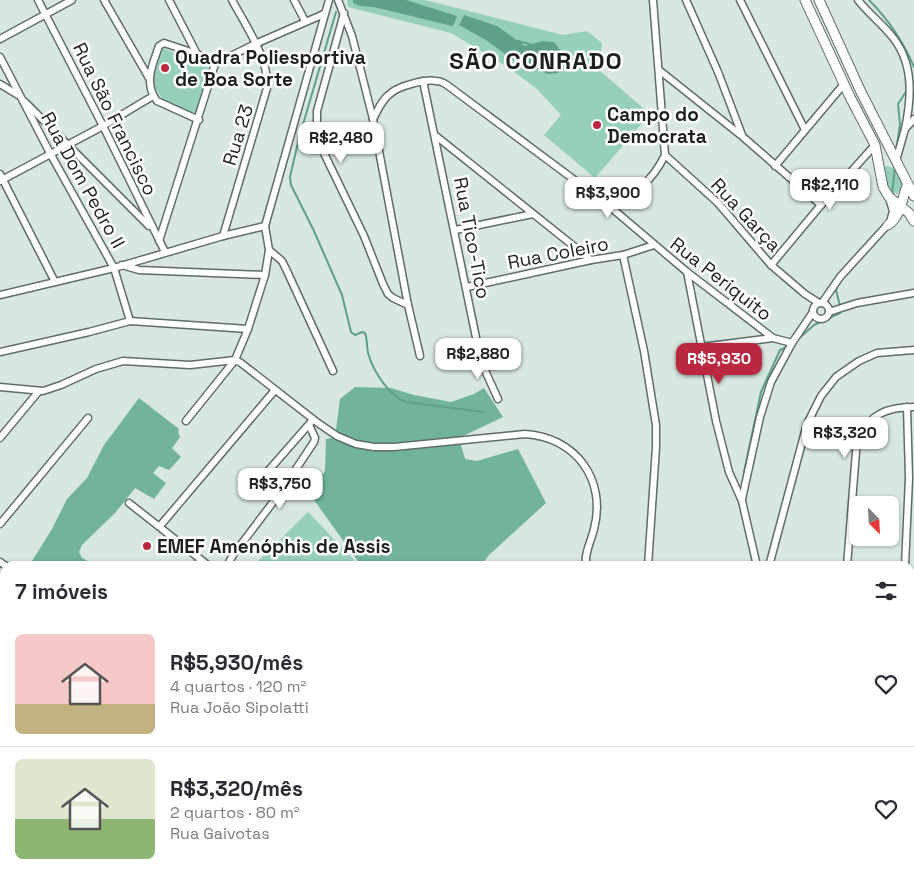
<!DOCTYPE html>
<html lang="pt">
<head>
<meta charset="utf-8">
<style>
  :root { --surface:#fff; --page:#f2f2f3; --text:#2b2b33; --muted:#7c7c81; --line:#e1e1e2; --accent:#b92840 }
  body { margin:0; font-family:"Space Grotesk",sans-serif; background:var(--page); color:var(--text); height:100vh; display:flex; flex-direction:column; font-size:19px; white-space:nowrap }
  * { box-sizing:border-box; margin:0 }
  p { font-size:16px; color:var(--muted) }
  .icon { flex:none; width:28px; height:28px; fill:none; stroke:currentColor; stroke-width:2; stroke-linecap:round; stroke-linejoin:round }
  .map { position:relative; flex:1; overflow:hidden }
  .side { position:absolute; left:0px; top:561px; width:915px; height:321px; display:flex; flex-direction:column; background:var(--surface); border-radius:15px 15px 0 0; box-shadow:0 1px 4px #0004 }
  .side>* { flex:none }
  .needle { width:32px; rotate:156deg }
  .tools { position:absolute; left:849px; top:496px; display:grid; gap:10px }
  .tools a { display:grid; place-items:center; width:50px; height:50px; border-radius:8px; background:var(--surface); box-shadow:0 1px 4px #0004; font-size:25px }
  .price { position:absolute; translate:-50% -42px; padding:0 11px; border-radius:10px; background:#fff; color:#222; font-size:16px; line-height:32px; filter:drop-shadow(0 1px 2px #0008) }
  .price::after { content:''; position:absolute; left:50%; top:30px; width:15px; height:11px; margin-left:-8px; background:inherit; clip-path:polygon(0 0,100% 0,50% 100%) }
  .price.on { background:var(--accent); color:#fff }
  ul { padding:0; list-style:none }
  li { display:flex; align-items:center; gap:15px; height:125px; padding:0 15px }
  li+li { border-top:1px solid var(--line) }
  li span { display:grid; place-items:center; flex:none; width:140px; height:100px; border-radius:8px; color:#555 }
  li>.icon { margin-inline-start:auto }
  span .icon { width:60px; height:60px; fill:#fffc; stroke-width:1 }
  li b { font-size:21px }
  h2 { display:flex; justify-content:space-between; align-items:center; height:60px; padding:0 15px; font-size:21px }
  .map>svg:first-child { display:block }
  .green { fill:#97d0b9 }
  .forest { fill:#71b49a }
  .water { fill:#5fa188 }
  .lines { fill:none; stroke-linecap:round; stroke-linejoin:round }
  .stream { stroke:#5fa188; stroke-width:2 }
  .street-casing { stroke:#606d67; stroke-width:9 }
  .secondary-casing { stroke:#606d67; stroke-width:11 }
  .street { stroke:#fff; stroke-width:6 }
  .secondary { stroke:#fff; stroke-width:9 }
  .poi-dot { fill:#b92840; stroke:#fff; stroke-width:2 }
  .labels { text-anchor:middle; dominant-baseline:central; stroke-width:5; stroke-linejoin:round; paint-order:stroke }
  .poi-label { font-size:19px; font-weight:bold; fill:#1c211f; stroke:#fff; text-anchor:start }
  .street-label { font-size:19px; fill:#1c211f; stroke:#fff }
  .district-label { font-size:24px; font-weight:bold; letter-spacing:1px; fill:#1c211f; stroke:#fff }
</style>
</head>
<body>
<div class="map">
<svg width="914" height="882" viewBox="0 0 914 882">
  <rect width="100%" height="100%" fill="#d8e7e0"/>
  <g class="green">
    <polygon points="347,0 425,0 563,35 587,31 602,43 599,70 650,114 595,178 544,135 561,115 536,88 506,66 451,33 348,7"/>
    <polygon points="163,48 212,69 198,114 165,104 152,82"/>
    <path d="M886 166C896 166 901 177 903 186L897 194H893L887 189 883 169Z"/>
    <polygon points="308,512 354,560 348,566 253,566"/>
  </g>
  <g class="forest">
    <polygon points="355,387 391,388 414,395 451,402 474,394 484,388 503,417 459,438 465,459 477,461 518,449 546,503 489,555 481,566 358,566 360,564 309,493 325,471 326,439 335,437 340,399"/>
    <polygon points="139,398 179,429 178,432 180,437 172,448 181,457 169,470 159,466 153,473 166,483 154,499 135,488 115,513 82,545 79,552 82,558 97,566 29,566 52,529 67,499 87,478 104,445"/>
    <polygon points="5,716 5,878 511,878 508,882 0,882 0,719"/>
  </g>
  <g class="water">
    <polygon points="353,0 406,0 457,16 454,24 452,26 374,7 360,6 353,3"/>
    <polygon points="464,15 497,26 525,46 543,41 554,42 564,55 566,67 558,73 548,74 512,59 486,40 459,25"/>
  </g>
  <g class="lines">
    <g class="stream">
      <path d="M869 0C889 20 903 41 914 67"/>
      <path d="M336 12 299 138 290 177 291 185 314 231 342 295 351 332 355 335 362 332 365 333C368 340 366 349 369 356 374 372 390 397 406 402L484 412"/>
      <polyline points="518,41 533,45"/>
      <polyline points="896,152 900,124 898,104 907,90"/>
      <polyline points="892,194 895,167"/>
      <polyline points="837,286 836,290 840,306"/>
      <polyline points="795,342 814,325 840,313 842,310"/>
      <polyline points="744,472 761,392 780,350 789,346"/>
      <polyline points="356,566 363,562 401,566"/>
    </g>
    <defs>
      <g id="street">
        <polyline points="38,0 103,126 165,252"/>
        <polyline points="104,0 149,78"/>
        <polyline points="169,0 197,54"/>
        <polyline points="294,0 305,21"/>
        <polyline points="338,0 352,36 373,119 408,305 420,356"/>
        <polyline points="686,0 718,72 742,135"/>
        <polyline points="740,0 805,130"/>
        <path d="M858 0C867 12 880 22 890 34 914 61 912 96 905 129"/>
        <polyline points="344,13 317,111 317,132 321,147 364,236 383,284 388,294 393,298 408,305"/>
        <polyline points="0,39 72,0"/>
        <polyline points="0,57 51,155 114,268 130,321"/>
        <polyline points="659,70 743,137 821,205"/>
        <polyline points="423,81 479,352 483,366 498,399"/>
        <polyline points="0,84 18,95"/>
        <polyline points="25,102 149,226"/>
        <path d="M373 119C378 110 382 99 391 93 399 86 425 79 436 81 440 81 444 83 447 85L608 205 687 272 773 338 792 343"/>
        <path d="M199 120 157 101C143 83 153 64 159 46L164 43 197 54 215 64"/>
        <polyline points="436,136 591,260"/>
        <polyline points="665,155 718,203 771,265 805,294 819,303"/>
        <polyline points="896,161 905,129 914,119"/>
        <polyline points="775,166 844,84"/>
        <polyline points="0,174 55,282"/>
        <polyline points="0,181 103,126 153,96"/>
        <path d="M608 205C636 192 651 184 665 155L653 0"/>
        <polyline points="455,230 533,214"/>
        <path d="M223 236 267 88C270 61 245 24 232 0"/>
        <polyline points="159,241 215,64 255,44 324,14"/>
        <polyline points="269,250 282,261 286,269 333,371"/>
        <polyline points="623,255 644,351 656,425 656,447 648,566"/>
        <polyline points="122,265 139,270 265,275"/>
        <polyline points="771,265 821,205 875,145"/>
        <polyline points="687,272 716,421 729,472 742,501 757,566"/>
        <polyline points="467,287 591,260 623,255 654,245"/>
        <polyline points="0,295 114,268 223,236 265,226"/>
        <polyline points="822,303 840,277 890,222 893,211 889,198"/>
        <circle cx="821" cy="311" r="8"/>
        <polyline points="829,312 857,303 914,293"/>
        <polyline points="701,347 773,338"/>
        <polyline points="0,352 89,332 130,321 248,329"/>
        <path d="M0 387 43 391 61 385 96 369 123 361 190 365 235 360 241 363 318 423 337 436 356 444 374 447H394L525 434C575 437 607 479 594 529 591 542 584 553 586 566"/>
        <polyline points="186,421 235,360 248,329 265,275 269,250 265,226 329,0"/>
        <polyline points="0,438 39,391"/>
        <polyline points="262,478 311,422"/>
        <polyline points="742,499 760,417 771,382 792,343 813,312"/>
        <polyline points="129,503 209,566"/>
        <polyline points="0,524 88,418"/>
        <polyline points="160,526 275,390"/>
        <polyline points="0,562 6,566"/>
        <polyline points="195,566 201,560"/>
        <polyline points="227,566 233,555 280,493 314,442 315,438 309,425"/>
        <polyline points="769,566 807,424 821,396 836,377 859,361 877,353 914,350"/>
        <path d="M847 566 857 439C870 414 887 407 914 407"/>
        <polyline points="905,566 909,478 907,407"/>
        <polyline points="0,624 5,628"/>
        <polyline points="910,643 914,647"/>
        <polyline points="0,659 5,654"/>
        <polyline points="910,682 914,677"/>
        <polyline points="910,731 914,734"/>
        <polyline points="910,777 914,773"/>
        <polyline points="910,839 914,844"/>
        <polyline points="617,878 618,882"/>
        <polyline points="685,878 687,882"/>
        <polyline points="827,878 831,882"/>
      </g>
      <g id="secondary">
        <polyline points="805,0 850,97 875,145 883,187 889,197 909,213 914,221"/>
        <polyline points="819,0 861,92 914,196"/>
        <path d="M888 225C900 217 902 201 906 188"/>
      </g>
    </defs>
    <use href="#street" class="street-casing"/>
    <use href="#secondary" class="secondary-casing"/>
    <use href="#street" class="street"/>
    <use href="#secondary" class="secondary"/>
  </g>
  <g class="poi-dot">
    <circle cx="165" cy="68" r="5"/>
    <circle cx="597" cy="125" r="5"/>
    <circle cx="147" cy="546" r="5"/>
  </g>
  <g class="labels">
    <g class="poi-label">
      <text x="175" y="57">Quadra Poliesportiva<tspan x="175" dy="22">de Boa Sorte</tspan></text>
      <text x="607" y="114">Campo do<tspan x="607" dy="22">Democrata</tspan></text>
      <text x="157" y="546">EMEF Amenóphis de Assis</text>
    </g>
    <g class="street-label">
      <text transform="translate(115 119) rotate(64)">Rua São Francisco</text>
      <text transform="translate(238 135) rotate(-73)">Rua 23</text>
      <text transform="translate(83 180) rotate(61)">Rua Dom Pedro II</text>
      <text transform="translate(746 215) rotate(47)">Rua Garça</text>
      <text transform="translate(472 238) rotate(79)">Rua Tico-Tico</text>
      <text transform="translate(558 253) rotate(-11)">Rua Coleiro</text>
      <text transform="translate(721 279) rotate(38)">Rua Periquito</text>
    </g>
    <g class="district-label">
      <text x="536" y="60">SÃO CONRADO</text>
    </g>
  </g>
</svg>
<div class="tools">
<a><svg class="needle" viewBox="-14 -14 28 28"><path d="M0-13l5 13h-10z" fill="#e53935"/><path d="M0 13l5-13h-10z" fill="#7c7c81"/></svg></a>
</div>
<b class="price" style="left:341px;top:164px">R$2,480</b>
<b class="price" style="left:830px;top:211px">R$2,110</b>
<b class="price" style="left:608px;top:219px">R$3,900</b>
<b class="price" style="left:478px;top:380px">R$2,880</b>
<b class="price on" style="left:719px;top:385px">R$5,930</b>
<b class="price" style="left:845px;top:459px">R$3,320</b>
<b class="price" style="left:280px;top:510px">R$3,750</b>
<section class="side">
<h2>7 imóveis<svg class="icon" aria-label="filters" viewBox="0 0 24 24"><path d="M4 7h16M4 17h16"/><circle cx="9" cy="7" r="2"/><circle cx="15" cy="17" r="2"/></svg></h2>
<ul>
<li><span style="background:linear-gradient(#f6c9c9 70%,#c2b280 0)"><svg class="icon" aria-label="home" viewBox="0 0 24 24"><path d="M3 11l9-7 9 7M6 9v11h12V9"/></svg></span><div><b>R$5,930/mês</b><p>4 quartos · 120 m²</p><p>Rua João Sipolatti</p></div><svg class="icon" aria-label="heart" viewBox="0 0 24 24"><path d="M12 20l-8-8c-3-5 5-10 8-4 3-6 11-1 8 4z"/></svg></li>
<li><span style="background:linear-gradient(#dfe7d0 60%,#8fb573 0)"><svg class="icon" aria-label="home" viewBox="0 0 24 24"><path d="M3 11l9-7 9 7M6 9v11h12V9"/></svg></span><div><b>R$3,320/mês</b><p>2 quartos · 80 m²</p><p>Rua Gaivotas</p></div><svg class="icon" aria-label="heart" viewBox="0 0 24 24"><path d="M12 20l-8-8c-3-5 5-10 8-4 3-6 11-1 8 4z"/></svg></li>
</ul>
</section>
</div>
</body>
</html>
